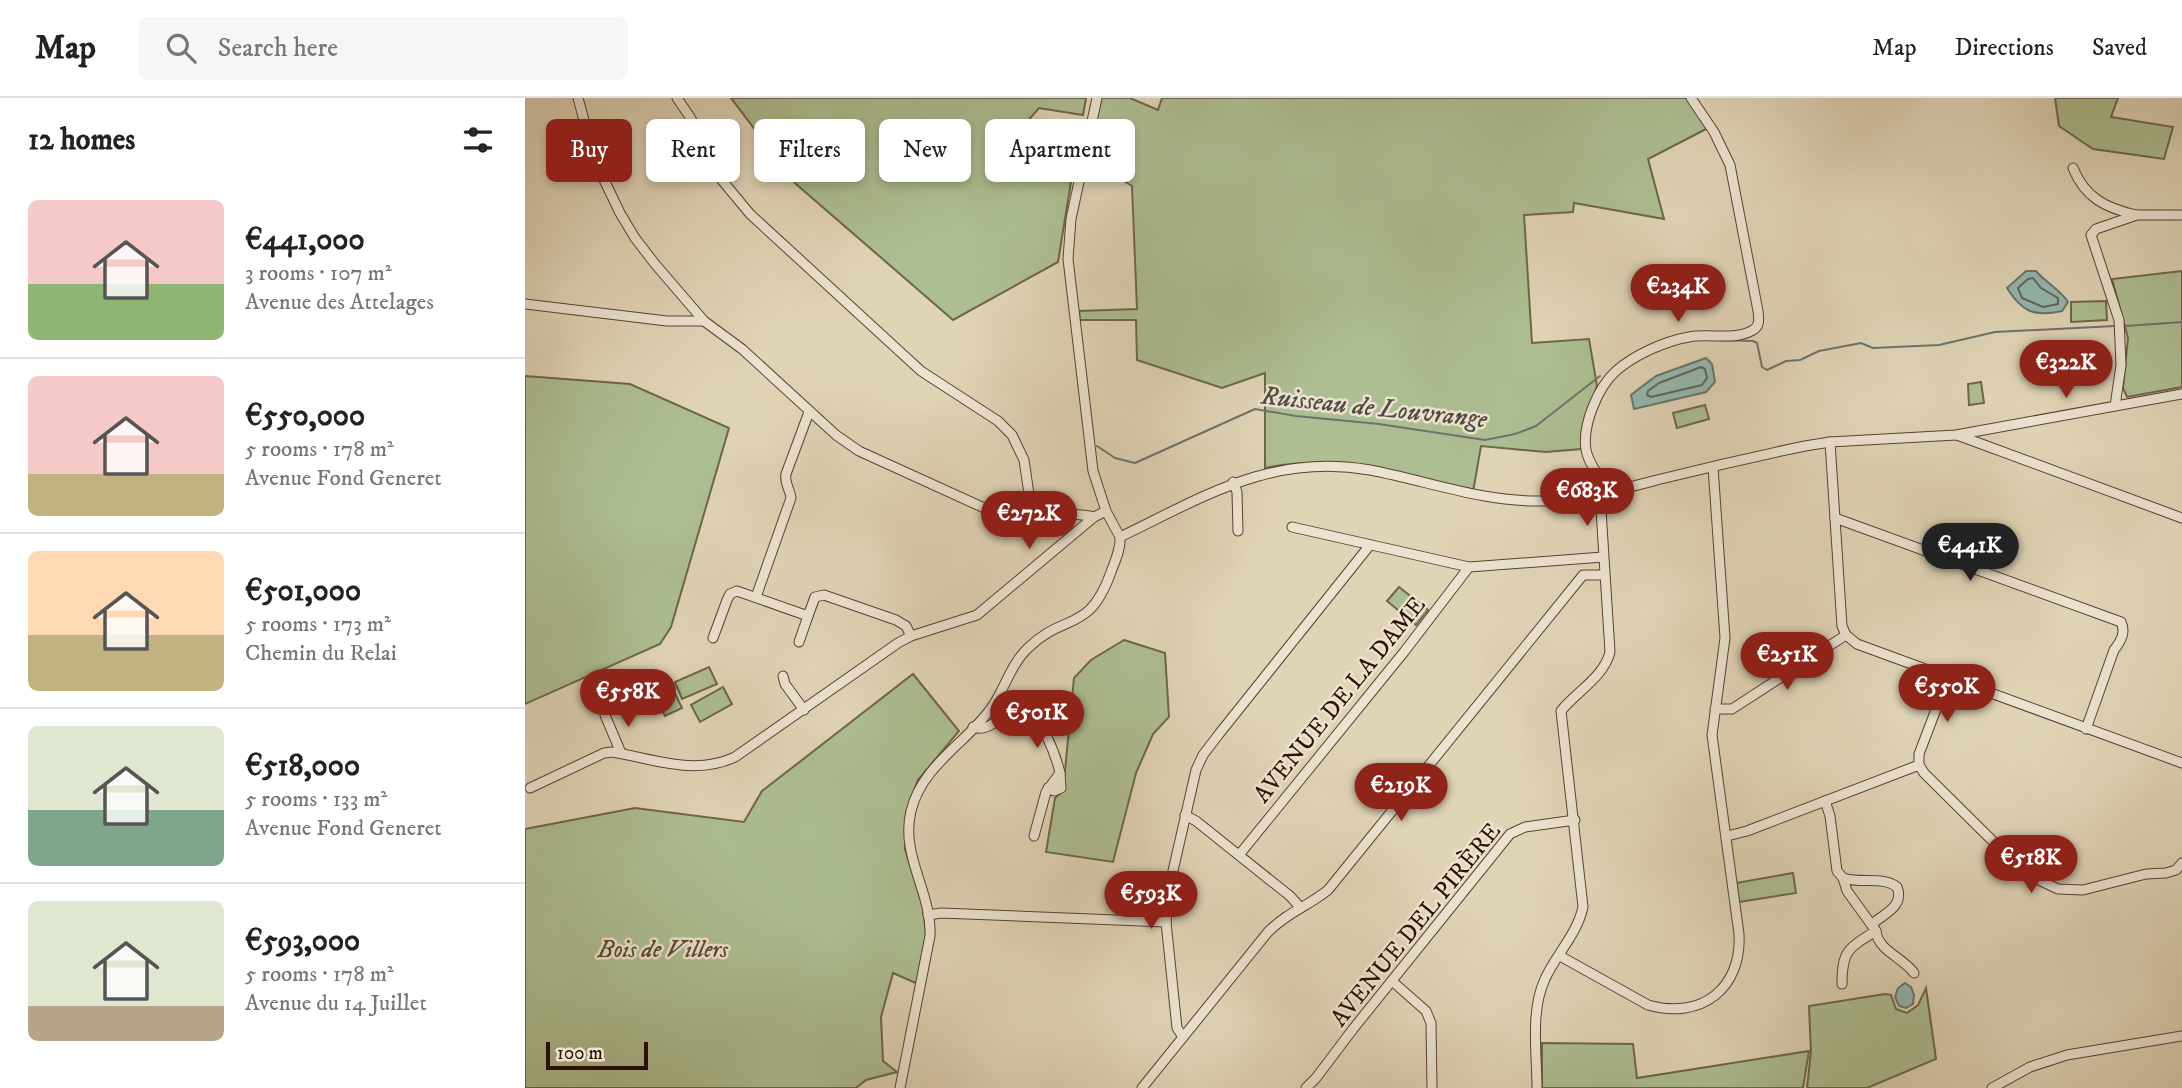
<!DOCTYPE html>
<html lang="en">
<head>
<meta charset="utf-8">
<style>
  :root { --surface:#fff; --page:#f6f6f6; --text:#222; --muted:#767676; --line:#e0e0e0; --accent:#8f2418 }
  body { margin:0; font-family:"IM FELL DW Pica",serif; background:var(--page); color:var(--text); height:100vh; display:flex; flex-direction:column; font-size:26px; white-space:nowrap }
  * { box-sizing:border-box; margin:0 }
  p { font-size:23px; color:var(--muted) }
  .icon { flex:none; width:38px; height:38px; fill:none; stroke:currentColor; stroke-width:2; stroke-linecap:round; stroke-linejoin:round }
  .map { position:relative; flex:1; overflow:hidden }
  .details { display:flex; flex-direction:column; background:var(--surface); width:525px }
  .details>* { flex:none }
  .top-card { position:absolute; left:21px; top:21px; width:665px; height:63px; display:flex; gap:14px }
  .scale { position:absolute; left:21px; bottom:18px; width:102px; box-sizing:border-box; padding-left:7px; border:4px solid #2d0f03; border-top:0; font-size:19px; line-height:24px; white-space:nowrap; color:#2d0f03; -webkit-text-stroke:5px #ebe3d0; paint-order:stroke }
  .price { position:absolute; translate:-50% -60px; padding:0 16px; border-radius:24px; background:var(--accent); color:#fff; font-size:23px; line-height:46px; filter:drop-shadow(0 2px 4px #0008) }
  .price::after { content:''; position:absolute; left:50%; top:42px; width:21px; height:16px; margin-left:-10px; background:inherit; clip-path:polygon(0 0,100% 0,50% 100%) }
  .price.active { background:#222; color:#fff }
  ul { padding:0; list-style:none }
  li { display:flex; align-items:center; gap:21px; height:175px; padding:0 28px }
  li+li { border-top:2px solid var(--line) }
  li span { display:grid; place-items:center; flex:none; width:196px; height:140px; border-radius:10px; color:#555 }
  li>.icon { margin-inline-start:auto }
  span .icon { width:84px; height:84px; fill:#fffc; stroke-width:1 }
  li b { font-size:30px }
  h2 { display:flex; justify-content:space-between; align-items:center; height:84px; padding:0 28px; font-size:30px }
  .chip { padding:0 24px; border-radius:10px; background:var(--surface); box-shadow:0 4px 10px #0003; font-size:24px; line-height:63px }
  .chip.active { background:var(--accent); color:#fff }
  header { display:flex; align-items:center; gap:42px; box-sizing:border-box; height:98px; padding:0 35px; background:var(--surface); border-bottom:2px solid var(--line) }
  header strong { font-size:33px }
  nav { display:flex; gap:38px; margin-inline-start:auto; font-size:24px }
  .search { width:490px; height:63px; background:var(--page); display:flex; align-items:center; gap:18px; box-sizing:border-box; padding:0 24px; border-radius:10px; color:var(--muted); font-size:26px }
  main { display:flex; flex:1; min-height:0 }
  .map>svg:first-child { display:block }
  .green { fill:#adbe92; stroke:#6d664a; stroke-width:2 }
  .water { fill:#94b8b1; stroke:#6b746b; stroke-width:2 }
  .lines { fill:none; stroke-linecap:round; stroke-linejoin:round }
  .shore { stroke:#60645a; stroke-width:2 }
  .stream { stroke:#6b746b; stroke-width:2 }
  .minor-casing { stroke:#5a4030; stroke-width:11 }
  .minor { stroke:#ebe3d0; stroke-width:9 }
  .labels { text-anchor:middle; dominant-baseline:central; stroke-width:5; stroke-linejoin:round; paint-order:stroke }
  .street-label { font-size:24px; fill:#2d0f03; stroke:#ebe3d0 }
  .park-label { font-size:24px; font-style:italic; fill:#5a4c35; stroke:#ebe3d0 }
  .water-label { font-size:26px; font-style:italic; fill:#514a40; stroke:#ebe3d0 }
</style>
</head>
<body>
<header>
<strong>Map</strong>
<div class="search"><svg class="icon" aria-label="search" viewBox="0 0 24 24"><circle cx="10" cy="10" r="6"/><path d="M15 15l6 6"/></svg>Search here</div>
<nav><a>Map</a><a>Directions</a><a>Saved</a></nav>
</header>
<main>
<section class="details">
<h2>12 homes<svg class="icon" aria-label="filters" viewBox="0 0 24 24"><path d="M4 7h16M4 17h16"/><circle cx="9" cy="7" r="2"/><circle cx="15" cy="17" r="2"/></svg></h2>
<ul>
<li><span style="background:linear-gradient(#f6c9c9 60%,#8fb573 0)"><svg class="icon" aria-label="home" viewBox="0 0 24 24"><path d="M3 11l9-7 9 7M6 9v11h12V9"/></svg></span><div><b>€441,000</b><p>3 rooms · 107 m²</p><p>Avenue des Attelages</p></div></li>
<li><span style="background:linear-gradient(#f6c9c9 70%,#c2b280 0)"><svg class="icon" aria-label="home" viewBox="0 0 24 24"><path d="M3 11l9-7 9 7M6 9v11h12V9"/></svg></span><div><b>€550,000</b><p>5 rooms · 178 m²</p><p>Avenue Fond Generet</p></div></li>
<li><span style="background:linear-gradient(#ffd9b3 60%,#c2b280 0)"><svg class="icon" aria-label="home" viewBox="0 0 24 24"><path d="M3 11l9-7 9 7M6 9v11h12V9"/></svg></span><div><b>€501,000</b><p>5 rooms · 173 m²</p><p>Chemin du Relai</p></div></li>
<li><span style="background:linear-gradient(#dfe7d0 60%,#7fa58c 0)"><svg class="icon" aria-label="home" viewBox="0 0 24 24"><path d="M3 11l9-7 9 7M6 9v11h12V9"/></svg></span><div><b>€518,000</b><p>5 rooms · 133 m²</p><p>Avenue Fond Generet</p></div></li>
<li><span style="background:linear-gradient(#dfe7d0 75%,#b9a48a 0)"><svg class="icon" aria-label="home" viewBox="0 0 24 24"><path d="M3 11l9-7 9 7M6 9v11h12V9"/></svg></span><div><b>€593,000</b><p>5 rooms · 178 m²</p><p>Avenue du 14 Juillet</p></div></li>
</ul>
</section>
<div class="map">
<svg width="1657" height="990" viewBox="0 0 1657 990">
  <rect width="100%" height="100%" fill="#e0d4b7"/>
  <filter id="stains"><feTurbulence type="fractalNoise" baseFrequency=".00286" numOctaves="4"/><feColorMatrix values="0 0 0 0 .2 0 0 0 0 .09 0 0 0 0 .02 0 0 0 .5 -.17"/></filter>
  <radialGradient id="worn" r=".72"><stop offset=".6" stop-color="#630" stop-opacity="0"/><stop offset="1" stop-color="#630" stop-opacity=".3"/></radialGradient>
  <g class="green">
    <polygon points="206,0 561,0 558,17 514,10 492,35 503,63 546,84 533,164 428,222 271,86"/>
    <path d="M574 0H605L633 12 637 0H1164L1183 30 1123 61 1139 121 1049 105 1048 114 999 117 1007 245 1064 241 1072 288 1060 323 1056 351 1021 354 956 348 948 394C875 375 816 355 740 370V275L697 290 612 262 611 222H555L554 213 612 211 607 88 562 61Z"/>
    <polygon points="1530,0 1593,0 1586,19 1648,29 1639,61 1568,51 1534,28"/>
    <polygon points="1657,173 1657,289 1602,299 1598,290 1603,240 1587,181"/>
    <polygon points="1581,203 1582,222 1546,224 1546,204"/>
    <polygon points="0,278 105,286 204,330 146,529 135,546 0,606"/>
    <polygon points="1456,284 1459,305 1444,307 1443,286"/>
    <polygon points="1180,307 1184,321 1152,330 1148,315"/>
    <polygon points="874,489 903,512 891,527 862,503"/>
    <polygon points="599,542 640,555 644,619 628,636 611,675 588,764 521,754 530,700 538,693 549,580 566,562"/>
    <polygon points="184,569 192,586 157,601 150,584"/>
    <polygon points="388,576 434,633 393,682 381,714 380,751 398,809 401,836 393,886 368,875 356,919 358,963 372,974 341,982 331,990 0,990 0,731 110,710 219,724 237,693"/>
    <polygon points="143,581 157,610 140,618 126,589"/>
    <polygon points="198,589 207,606 175,624 166,607"/>
    <polygon points="1268,775 1271,795 1214,804 1211,785"/>
    <polygon points="1401,890 1411,961 1342,990 1282,990 1286,953 1284,908 1360,896 1366,897 1371,911 1382,915 1393,907"/>
    <polygon points="1017,945 1108,946 1112,980 1284,953 1278,990 1017,990"/>
  </g>
  <g class="water">
    <path d="M1501 173H1511C1521 185 1535 191 1543 204L1537 213C1509 219 1497 214 1482 190Z"/>
    <polygon points="1181,260 1187,266 1190,284 1181,294 1109,311 1106,297 1131,278"/>
    <polygon points="1380,885 1386,889 1389,897 1388,906 1381,910 1374,908 1370,899 1373,890"/>
  </g>
  <g class="lines">
    <g class="shore">
      <polygon points="1508,180 1516,190 1533,200 1533,206 1518,209 1497,200 1493,190 1503,181"/>
      <polygon points="1176,269 1180,271 1182,280 1177,287 1126,299 1122,297 1123,293 1134,285"/>
    </g>
    <g class="stream">
      <polyline points="1601,228 1657,224"/>
      <polyline points="1188,242 1228,243 1232,245 1237,269 1242,272 1261,263 1275,262 1294,253 1336,245 1348,250 1414,247 1470,234 1590,228"/>
      <polyline points="572,348 590,360 610,365 730,311 771,318 854,326 960,342 990,336 1011,328 1075,278"/>
    </g>
    <defs>
      <g id="minor">
        <polyline points="53,0 70,63 95,115 110,140 130,166 179,223 217,251 311,337 334,353 479,419 492,422 514,411"/>
        <polyline points="152,0 165,19 196,81 225,116 396,273 473,323 487,337 499,362 504,396 514,411"/>
        <polyline points="572,0 546,121 543,161 568,373 581,413 595,439"/>
        <path d="M1548 70C1560 100 1581 110 1611 117"/>
        <polyline points="0,206 142,223 179,223"/>
        <polyline points="1590,308 1596,267 1594,222 1566,137 1571,131 1612,117 1657,117"/>
        <polyline points="1432,337 1657,420"/>
        <polyline points="1305,344 1317,528 1321,537 1332,546 1657,665"/>
        <polyline points="708,384 712,394 713,433"/>
        <path d="M1084 394C1076 381 1064 367 1061 352 1057 327 1073 289 1091 273 1109 257 1140 243 1164 239 1183 235 1210 243 1228 232 1235 228 1234 221 1233 213L1205 67 1189 34 1166 0"/>
        <path d="M514 411C531 419 551 414 569 419"/>
        <path d="M1310 420 1596 524C1601 534 1596 543 1589 552L1561 631"/>
        <polyline points="767,429 944,469 1078,459"/>
        <path d="M595 439C680 398 747 355 845 372 903 383 957 404 1017 403 1057 402 1097 391 1136 381 1184 369 1232 358 1280 348L1305 344 1431 337 1657 296"/>
        <path d="M231 499 266 400C265 391 259 385 261 376L284 314"/>
        <polyline points="188,540 202,502 205,496 212,493 283,518 290,499 299,497 371,522 381,528 386,538"/>
        <polyline points="274,544 283,518"/>
        <polyline points="258,578 260,586 279,612"/>
        <polyline points="1423,580 1394,656 1394,667 1399,675 1501,776 1533,791 1558,792 1621,776 1641,775 1651,772 1657,765"/>
        <polyline points="1190,611 1207,611 1321,537"/>
        <polyline points="80,617 96,655"/>
        <path d="M448 629C472 640 496 580 521 637 527 649 532 662 535 675L521 694 509 738"/>
        <path d="M5 690 79 655 87 654C130 661 169 678 210 659L373 545 386 538 452 517 569 419 581 413"/>
        <polyline points="523,690 529,693 536,690 535,675"/>
        <path d="M1300 703 1305 718 1312 773 1318 780 1322 793 1351 833C1353 853 1379 860 1389 875"/>
        <polyline points="660,717 671,723 765,798 775,809"/>
        <polyline points="1202,738 1222,733 1394,667"/>
        <polyline points="714,757 879,554 944,469"/>
        <path d="M1318 780C1335 786 1359 778 1372 789 1380 808 1359 816 1347 826"/>
        <polyline points="403,817 416,815 641,824"/>
        <path d="M1035 858 1123 907C1176 922 1217 891 1214 836L1187 637 1200 540 1188 369"/>
        <polyline points="867,883 901,913 906,925 907,990"/>
        <path d="M1317 886C1317 853 1323 850 1351 833"/>
        <polyline points="658,939 652,930 641,824 645,786 671,672 678,657 694,636 845,447"/>
        <path d="M375 990 405 838C407 794 375 758 386 713 397 667 442 645 467 609 480 590 486 566 503 550 540 514 564 536 586 474 590 463 596 451 595 439"/>
        <path d="M617 990 743 834C764 813 782 809 803 792L1058 477H1079"/>
        <polyline points="781,990 791,980 828,931 985,736 1000,729 1050,722"/>
        <path d="M1012 990C1012 956 1005 913 1020 881 1031 856 1052 837 1058 809L1036 613C1051 594 1079 579 1085 554L1076 412 1072 396"/>
        <polyline points="1467,990 1505,969 1542,957 1657,938"/>
      </g>
    </defs>
    <use href="#minor" class="minor-casing"/>
    <use href="#minor" class="minor"/>
  </g>
  <g class="labels">
    <g class="street-label">
      <text transform="translate(815 602) rotate(-51)">AVENUE DE LA DAME</text>
      <text transform="translate(891 827) rotate(-51)">AVENUE DEL PIRÈRE</text>
    </g>
    <g class="park-label">
      <text x="138" y="852">Bois de Villers</text>
    </g>
    <g class="water-label">
      <text transform="translate(849 310) rotate(6)">Ruisseau de Louvrange</text>
    </g>
  </g>
  <rect width="100%" height="100%" filter="url(#stains)"/>
  <rect width="100%" height="100%" fill="url(#worn)"/>
</svg>
<div class="scale">100 m</div>
<b class="price" style="left:1153px;top:226px">€234K</b>
<b class="price" style="left:1541px;top:302px">€322K</b>
<b class="price" style="left:1062px;top:430px">€683K</b>
<b class="price" style="left:504px;top:453px">€272K</b>
<b class="price active" style="left:1445px;top:485px">€441K</b>
<b class="price" style="left:1262px;top:594px">€251K</b>
<b class="price" style="left:1422px;top:626px">€550K</b>
<b class="price" style="left:103px;top:631px">€558K</b>
<b class="price" style="left:512px;top:652px">€501K</b>
<b class="price" style="left:876px;top:725px">€219K</b>
<b class="price" style="left:1506px;top:797px">€518K</b>
<b class="price" style="left:626px;top:833px">€593K</b>
<div class="top-card">
<a class="chip active">Buy</a>
<a class="chip">Rent</a>
<a class="chip">Filters</a>
<a class="chip">New</a>
<a class="chip">Apartment</a>
</div>
</div>
</main>
</body>
</html>
